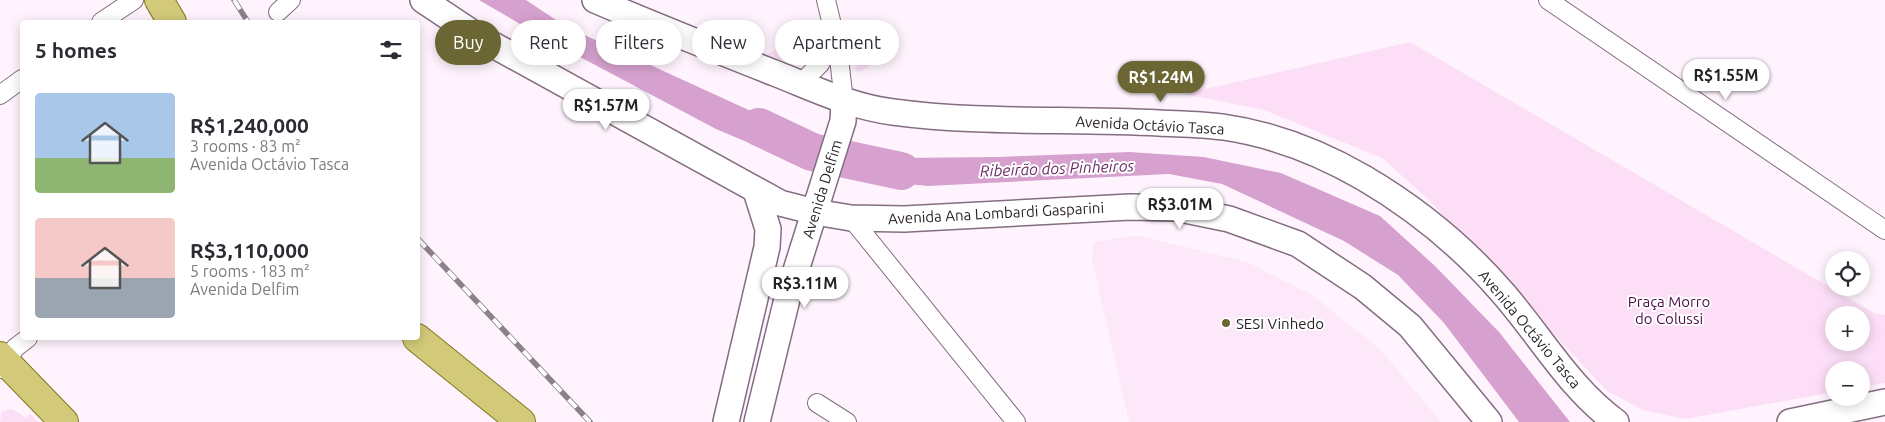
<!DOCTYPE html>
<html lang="en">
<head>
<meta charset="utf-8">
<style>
  :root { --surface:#fff; --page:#f7f7f7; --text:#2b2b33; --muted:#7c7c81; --accent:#6b6633 }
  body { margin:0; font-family:Ubuntu,sans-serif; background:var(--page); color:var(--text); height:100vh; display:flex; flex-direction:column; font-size:19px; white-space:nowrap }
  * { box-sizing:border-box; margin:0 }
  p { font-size:16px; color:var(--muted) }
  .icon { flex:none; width:28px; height:28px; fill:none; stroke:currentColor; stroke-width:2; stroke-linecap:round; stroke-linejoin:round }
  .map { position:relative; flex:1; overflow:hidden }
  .sheet { position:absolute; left:20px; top:20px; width:400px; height:320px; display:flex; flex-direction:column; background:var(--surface); border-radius:5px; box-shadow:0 2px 12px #0003 }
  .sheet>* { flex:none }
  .banner { position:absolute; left:435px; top:20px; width:475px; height:45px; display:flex; gap:10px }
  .tools { position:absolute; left:1825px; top:251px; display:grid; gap:10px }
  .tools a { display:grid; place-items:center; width:45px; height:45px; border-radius:50%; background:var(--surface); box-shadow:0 2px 12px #0003; font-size:25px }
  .price { position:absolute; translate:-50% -42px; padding:0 11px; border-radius:18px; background:#fff; color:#222; font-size:16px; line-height:32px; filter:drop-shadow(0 1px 2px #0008) }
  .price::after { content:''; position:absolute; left:50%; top:30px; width:15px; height:11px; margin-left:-8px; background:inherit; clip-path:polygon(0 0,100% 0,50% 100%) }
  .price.active { background:var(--accent); color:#fff }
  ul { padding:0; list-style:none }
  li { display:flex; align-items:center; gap:15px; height:125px; padding:0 15px }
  li span { display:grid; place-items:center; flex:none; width:140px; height:100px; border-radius:5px; color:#555 }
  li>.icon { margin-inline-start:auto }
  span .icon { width:60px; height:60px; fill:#fffc; stroke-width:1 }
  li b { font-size:21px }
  h2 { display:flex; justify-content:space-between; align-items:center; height:60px; padding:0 15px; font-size:21px }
  .pill { padding:0 18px; border-radius:22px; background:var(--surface); box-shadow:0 2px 12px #0003; font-size:18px; line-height:45px }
  .pill.active { background:var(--accent); color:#fff }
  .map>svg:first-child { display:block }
  .built { fill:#fce8f9 }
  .green { fill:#fcdef7; fill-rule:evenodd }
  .water { fill:#d6a1cf }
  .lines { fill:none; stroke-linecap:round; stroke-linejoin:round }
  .river { stroke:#d6a1cf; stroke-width:38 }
  .street-casing { stroke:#846d81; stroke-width:20 }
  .secondary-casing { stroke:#846d81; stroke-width:28 }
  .primary-casing { stroke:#827722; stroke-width:30 }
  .street { stroke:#fff; stroke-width:18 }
  .secondary { stroke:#fff; stroke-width:25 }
  .primary { stroke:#d2ca79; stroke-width:28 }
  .rail-casing { stroke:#8b818a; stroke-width:5.5 }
  .rail { stroke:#fff; stroke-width:4; stroke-dasharray:11; stroke-linecap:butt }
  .poi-dot { fill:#6b6633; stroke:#fff; stroke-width:2 }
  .labels { text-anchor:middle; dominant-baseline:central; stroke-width:4; stroke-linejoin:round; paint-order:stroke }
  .street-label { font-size:15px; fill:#261d25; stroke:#fff }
  .park-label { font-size:15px; fill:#4c0d48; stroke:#fff }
  .poi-label { font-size:15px; fill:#261d25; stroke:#fff; text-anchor:start }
  .water-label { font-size:16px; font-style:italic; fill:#6b2c66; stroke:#fff }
</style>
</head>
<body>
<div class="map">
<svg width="1885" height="422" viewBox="0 0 1885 422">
  <rect width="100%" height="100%" fill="#fff4fd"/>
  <polygon class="built" points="1137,235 1247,262 1312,295 1381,350 1441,422 1129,422 1092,260 1093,242"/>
  <g class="green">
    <path d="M814 32 812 53C799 62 780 63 767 54Z"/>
    <path d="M879 35C881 51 874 69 857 72L855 68 865 56 869 37Z"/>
    <path d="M1410 42 1874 313 1885 315V383L1861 387V370H1834V392L1685 419 1643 410 1607 391 1427 198 1382 158 1264 110 1184 94ZM1834 315H1861V342H1834Z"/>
    <polygon points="11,409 20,413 25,418 30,414 38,422 0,422 2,411"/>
  </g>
  <g class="water">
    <polygon points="479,0 526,0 565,26 810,138 799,164 716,129 546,39"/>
    <polygon points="856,142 898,158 998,157 1130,152 1204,157 1281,173 1380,216 1435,266 1499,332 1570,422 1519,422 1444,323 1398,275 1344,241 1222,184 1169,174 928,186 848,178"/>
  </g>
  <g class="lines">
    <polyline class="river" points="759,127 812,152 901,171"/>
    <defs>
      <g id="street">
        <polyline points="826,0 838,50 844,101"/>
        <polyline points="1548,0 1885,230"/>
        <polyline points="278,12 291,0"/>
        <polyline points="101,22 134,0"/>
        <polyline points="801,83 820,64 834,34"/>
        <polyline points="0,95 22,79"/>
        <polyline points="851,218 1016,422"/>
        <polyline points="2,369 15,348 28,338"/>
        <polyline points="817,403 847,422"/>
      </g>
      <g id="secondary">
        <polyline points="423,0 477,36 780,203 815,212 851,218 904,219 1130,207 1175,208 1229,219 1298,244 1363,287 1410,326 1489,422"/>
        <path d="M595 0C655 26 716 50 777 74 815 89 852 107 893 112 981 124 1070 118 1159 123 1180 124 1202 124 1223 127 1271 134 1321 153 1364 178 1415 208 1463 247 1502 292 1540 335 1569 388 1616 422"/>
        <polyline points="726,422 767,247 768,229 756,191"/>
        <polyline points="757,422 787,299 843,121 844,101"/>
        <polyline points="1790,422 1885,402"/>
      </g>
      <g id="primary">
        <polyline points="159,0 172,22"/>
        <polyline points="417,338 521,422"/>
        <polyline points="0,356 64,422"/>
      </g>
    </defs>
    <use href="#street" class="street-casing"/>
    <use href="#secondary" class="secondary-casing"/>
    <use href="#primary" class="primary-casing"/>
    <use href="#street" class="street"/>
    <use href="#secondary" class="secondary"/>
    <use href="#primary" class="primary"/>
    <defs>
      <g id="rail">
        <polyline points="234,0 248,22"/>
        <polyline points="418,239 590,422"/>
      </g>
    </defs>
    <use href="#rail" class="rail-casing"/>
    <use href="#rail" class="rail"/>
  </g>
  <circle class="poi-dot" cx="1226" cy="323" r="5"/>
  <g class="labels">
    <g class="street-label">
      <text transform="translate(1150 125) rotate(3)">Avenida Octávio Tasca</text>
      <text transform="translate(822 189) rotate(-73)">Avenida Delfim</text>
      <text transform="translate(996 213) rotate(-3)">Avenida Ana Lombardi Gasparini</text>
      <text transform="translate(1530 329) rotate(50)">Avenida Octávio Tasca</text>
    </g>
    <g class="park-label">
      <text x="1669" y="301">Praça Morro<tspan x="1669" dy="17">do Colussi</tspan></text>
    </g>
    <g class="poi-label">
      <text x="1236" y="323">SESI Vinhedo</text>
    </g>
    <g class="water-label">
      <text transform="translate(1057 168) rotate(-2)">Ribeirão dos Pinheiros</text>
    </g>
  </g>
</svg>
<div class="tools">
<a><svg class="icon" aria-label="locate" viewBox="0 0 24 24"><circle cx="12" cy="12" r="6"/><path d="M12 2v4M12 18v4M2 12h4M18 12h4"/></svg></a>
<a>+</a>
<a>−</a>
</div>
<b class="price" style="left:1726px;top:101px">R$1.55M</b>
<b class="price active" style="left:1161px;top:103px">R$1.24M</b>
<b class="price" style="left:606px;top:131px">R$1.57M</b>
<b class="price" style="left:1180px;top:230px">R$3.01M</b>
<b class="price" style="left:805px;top:309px">R$3.11M</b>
<div class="banner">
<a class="pill active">Buy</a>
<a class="pill">Rent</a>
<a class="pill">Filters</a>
<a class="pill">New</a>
<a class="pill">Apartment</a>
</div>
<section class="sheet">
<h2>5 homes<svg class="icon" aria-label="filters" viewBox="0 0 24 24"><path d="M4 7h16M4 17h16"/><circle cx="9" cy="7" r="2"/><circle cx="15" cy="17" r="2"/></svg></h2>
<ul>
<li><span style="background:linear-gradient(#a9c7e8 65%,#8fb573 0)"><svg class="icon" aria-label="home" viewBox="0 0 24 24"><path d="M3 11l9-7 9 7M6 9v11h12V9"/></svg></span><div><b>R$1,240,000</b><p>3 rooms · 83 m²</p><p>Avenida Octávio Tasca</p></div></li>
<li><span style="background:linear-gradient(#f6c9c9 60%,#9aa5b1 0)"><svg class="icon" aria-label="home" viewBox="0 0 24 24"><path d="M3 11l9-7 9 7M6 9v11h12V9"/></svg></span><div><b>R$3,110,000</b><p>5 rooms · 183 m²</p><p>Avenida Delfim</p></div></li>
</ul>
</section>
</div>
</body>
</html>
